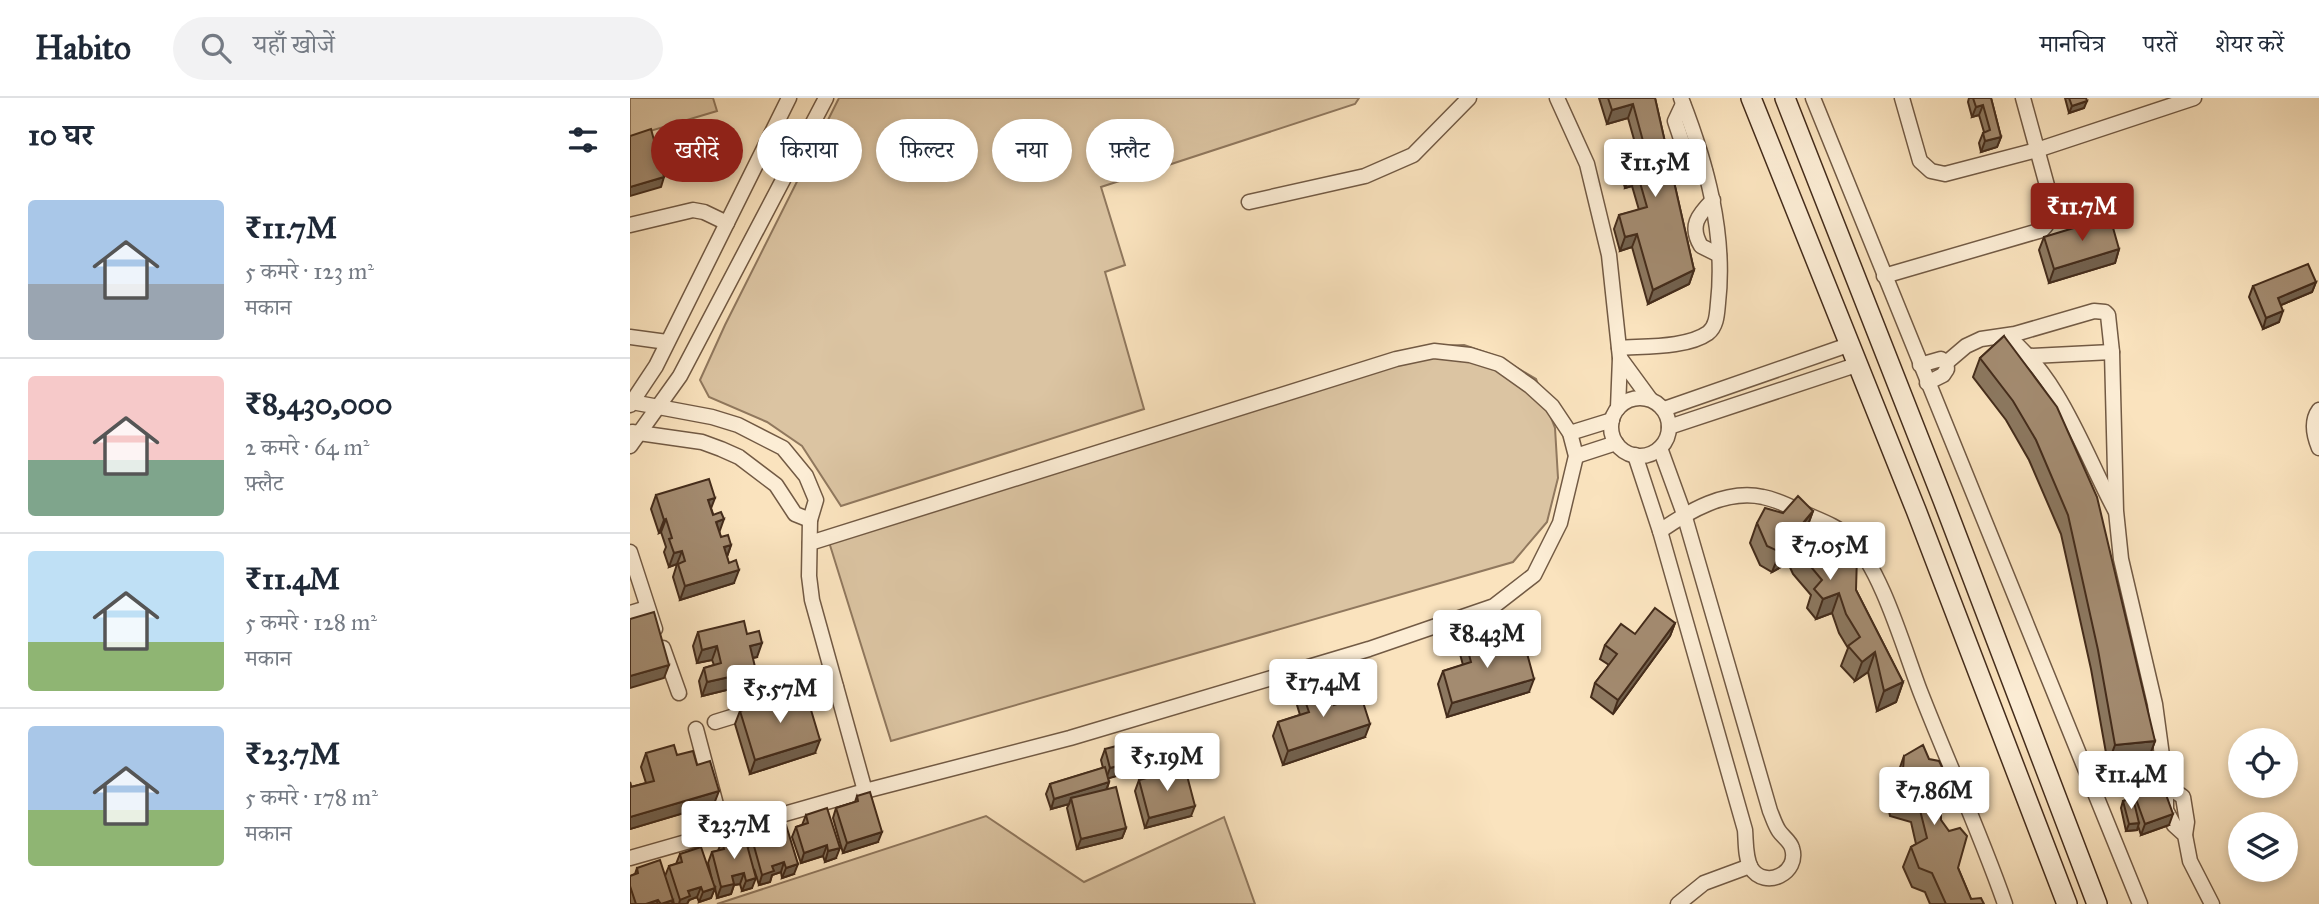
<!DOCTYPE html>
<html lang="hi">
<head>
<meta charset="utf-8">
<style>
  :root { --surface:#fff; --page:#f2f2f3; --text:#1f2937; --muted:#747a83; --line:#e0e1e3; --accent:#8f2418 }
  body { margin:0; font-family:"IM FELL Great Primer","Noto Serif Devanagari",serif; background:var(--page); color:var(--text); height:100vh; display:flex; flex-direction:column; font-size:26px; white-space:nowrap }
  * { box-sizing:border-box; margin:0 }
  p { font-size:23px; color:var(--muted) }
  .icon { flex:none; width:38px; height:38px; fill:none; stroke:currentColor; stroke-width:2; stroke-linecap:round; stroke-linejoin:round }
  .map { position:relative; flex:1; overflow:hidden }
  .drawer { display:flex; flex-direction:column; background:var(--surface); width:630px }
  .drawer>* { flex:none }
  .guide { position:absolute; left:21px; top:21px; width:665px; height:63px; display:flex; gap:14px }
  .tools { position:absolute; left:1598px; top:630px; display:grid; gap:14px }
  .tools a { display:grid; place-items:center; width:70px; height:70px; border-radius:50%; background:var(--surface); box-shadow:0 4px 10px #0003; font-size:35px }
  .price { position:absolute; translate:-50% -60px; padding:0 16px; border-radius:7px; background:#fff; color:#222; font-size:23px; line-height:46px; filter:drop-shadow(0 2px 4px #0008) }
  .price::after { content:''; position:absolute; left:50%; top:42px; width:21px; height:16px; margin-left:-10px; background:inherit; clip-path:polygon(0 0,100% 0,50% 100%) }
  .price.selected { background:var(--accent); color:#fff }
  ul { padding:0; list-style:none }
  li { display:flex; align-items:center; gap:21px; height:175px; padding:0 28px }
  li+li { border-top:2px solid var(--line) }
  li span { display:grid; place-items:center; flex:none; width:196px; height:140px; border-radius:7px; color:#555 }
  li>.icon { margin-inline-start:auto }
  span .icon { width:84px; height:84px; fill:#fffc; stroke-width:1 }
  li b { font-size:30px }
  h2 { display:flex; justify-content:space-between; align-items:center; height:84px; padding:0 28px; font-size:30px }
  .tag { padding:0 24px; border-radius:32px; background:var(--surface); box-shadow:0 4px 10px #0003; font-size:24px; line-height:63px }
  .tag.selected { background:var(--accent); color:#fff }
  header { display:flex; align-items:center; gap:42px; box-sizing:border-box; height:98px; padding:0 35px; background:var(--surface); border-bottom:2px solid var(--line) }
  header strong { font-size:33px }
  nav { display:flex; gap:38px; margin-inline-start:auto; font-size:24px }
  .search { width:490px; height:63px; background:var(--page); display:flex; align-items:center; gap:18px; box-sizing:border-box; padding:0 24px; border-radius:38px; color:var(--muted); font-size:26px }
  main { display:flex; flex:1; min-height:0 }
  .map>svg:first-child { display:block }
  .green { fill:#dbc4a2; stroke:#90785e; stroke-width:2 }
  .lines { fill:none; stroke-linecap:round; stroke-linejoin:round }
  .street-casing { stroke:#725a44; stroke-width:17 }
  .secondary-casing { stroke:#442c1b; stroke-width:22 }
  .street { stroke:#fcedd5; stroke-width:14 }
  .secondary { stroke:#fcedd5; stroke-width:19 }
  .wall { fill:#8c7860; stroke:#442c1b; stroke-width:2 }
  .shaded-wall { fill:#72614e; stroke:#442c1b; stroke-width:2 }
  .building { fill:#a38b70; stroke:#442c1b; stroke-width:2 }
</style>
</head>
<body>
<header>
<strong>Habito</strong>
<div class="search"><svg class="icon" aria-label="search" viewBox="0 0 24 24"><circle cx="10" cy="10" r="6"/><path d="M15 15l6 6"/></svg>यहाँ खोजें</div>
<nav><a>मानचित्र</a><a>परतें</a><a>शेयर करें</a></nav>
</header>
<main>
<section class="drawer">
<h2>10 घर<svg class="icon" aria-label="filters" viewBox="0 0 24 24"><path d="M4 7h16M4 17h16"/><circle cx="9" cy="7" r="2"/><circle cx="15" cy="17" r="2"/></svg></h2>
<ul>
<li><span style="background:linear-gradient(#a9c7e8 60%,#9aa5b1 0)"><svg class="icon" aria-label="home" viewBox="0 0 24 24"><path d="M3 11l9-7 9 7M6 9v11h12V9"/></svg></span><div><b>₹11.7M</b><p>5 कमरे · 123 m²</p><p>मकान</p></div></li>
<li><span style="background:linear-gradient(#f6c9c9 60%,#7fa58c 0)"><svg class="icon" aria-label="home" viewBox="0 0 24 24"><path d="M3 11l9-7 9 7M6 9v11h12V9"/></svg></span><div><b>₹8,430,000</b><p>2 कमरे · 64 m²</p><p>फ़्लैट</p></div></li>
<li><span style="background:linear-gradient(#bfe0f5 65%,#8fb573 0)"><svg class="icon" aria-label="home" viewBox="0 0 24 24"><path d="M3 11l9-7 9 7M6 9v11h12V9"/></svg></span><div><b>₹11.4M</b><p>5 कमरे · 128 m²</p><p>मकान</p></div></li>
<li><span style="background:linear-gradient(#a9c7e8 60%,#8fb573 0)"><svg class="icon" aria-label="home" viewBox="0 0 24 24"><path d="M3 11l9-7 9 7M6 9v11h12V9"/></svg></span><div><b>₹23.7M</b><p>5 कमरे · 178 m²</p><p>मकान</p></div></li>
</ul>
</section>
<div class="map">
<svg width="1689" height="806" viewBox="0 0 1689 806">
  <rect width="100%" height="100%" fill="#fae3be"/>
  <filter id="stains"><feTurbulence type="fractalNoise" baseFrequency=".00286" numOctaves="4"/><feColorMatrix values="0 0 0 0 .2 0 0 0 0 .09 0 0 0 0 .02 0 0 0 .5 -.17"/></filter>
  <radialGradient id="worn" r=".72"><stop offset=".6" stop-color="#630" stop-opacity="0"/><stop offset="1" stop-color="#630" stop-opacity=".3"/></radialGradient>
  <g class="green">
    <polygon points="0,0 83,0 87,13 0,39"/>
    <polygon points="209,0 729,0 725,6 471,89 495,167 475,174 514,311 211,408 172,348 137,324 79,299 70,282 95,227"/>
    <polygon points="834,247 869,259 906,281 925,330 928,380 917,424 883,464 261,643 199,444 803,248"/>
    <polygon points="356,718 454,784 594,719 625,806 87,806"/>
  </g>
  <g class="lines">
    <defs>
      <g id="street">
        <polyline points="927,0 957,66 979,157 990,260 988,310"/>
        <polyline points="1183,0 1510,806"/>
        <polyline points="1272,0 1290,63 1301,73 1315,76 1407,52 1564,0"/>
        <polyline points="1053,6 1045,23 1060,68 1075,73"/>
        <path d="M1083 102C1068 117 1059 128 1071 148L1089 157"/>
        <polyline points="619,104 735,78 783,57 839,0"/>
        <polyline points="0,127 63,112 74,114 97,125"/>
        <path d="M1254 178 1412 132C1422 122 1422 116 1421 102L1393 0"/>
        <path d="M1377 238C1431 282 1453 352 1485 412"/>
        <polyline points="0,239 37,244"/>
        <path d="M989 250C1014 248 1057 250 1078 235 1087 228 1087 215 1088 205 1096 135 1076 64 1051 0"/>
        <polyline points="1400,258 1482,254"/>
        <polyline points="990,260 1020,301"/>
        <polyline points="1316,265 1336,248 1351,241 1385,236 1464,213 1475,214 1478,217 1482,254 1486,413 1491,461 1525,606 1536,687 1536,712 1544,727 1555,737 1560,763 1582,806"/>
        <polyline points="1290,267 1311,261 1316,265 1317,271 1313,277 1297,285"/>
        <circle cx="1010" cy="329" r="29"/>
        <polyline points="2,304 82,319 108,327 153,350 176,378 186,402 180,422 179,478 182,502 235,693"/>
        <polyline points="0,307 26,268 159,0"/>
        <polyline points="1034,311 1221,246"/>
        <path d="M1689 312C1681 323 1684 338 1689 350"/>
        <polyline points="1039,329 1229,266"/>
        <polyline points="2,334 72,344 91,351 109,359 146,387 165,416 180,422"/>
        <polyline points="940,335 982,322"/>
        <polyline points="0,348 50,278 196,0"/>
        <path d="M1005 357 1030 433 1115 732C1116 743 1115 759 1121 770 1135 792 1170 775 1162 750 1160 743 1153 739 1149 733 1145 727 1143 720 1140 713L1054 416 1030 350"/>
        <polyline points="946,358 986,345"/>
        <path d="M1030 433C1059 413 1096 391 1133 399 1149 402 1163 410 1178 417 1192 423 1208 429 1220 440 1251 470 1274 551 1290 593 1318 665 1350 734 1375 806"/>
        <polyline points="0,454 25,531"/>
        <polyline points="0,515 17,510"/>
        <polyline points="33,550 49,595"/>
        <polyline points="160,602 206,589"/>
        <polyline points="85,624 124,612"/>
        <polyline points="66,631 93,733"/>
        <polyline points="1536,687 1553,699 1557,724 1555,737"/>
        <polyline points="0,760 235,693 440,640 739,551 864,508 904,477 930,425 946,358 940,335 922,308 900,288 869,266 840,257 804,253 766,261 180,445"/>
        <polyline points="1048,806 1074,785 1120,768"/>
      </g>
      <g id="secondary">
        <polyline points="1121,0 1286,412 1437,806"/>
        <polyline points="1155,0 1313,402 1467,806"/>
      </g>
    </defs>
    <use href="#street" class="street-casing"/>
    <use href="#secondary" class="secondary-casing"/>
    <use href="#street" class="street"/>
    <use href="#secondary" class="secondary"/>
  </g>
  <g class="wall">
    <polygon points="969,0 1025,0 1064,172 1059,186 1018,206 1002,149 990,153 984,131 989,117 1009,112 1002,88 995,90 987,62 992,49 1005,45 998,20 977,26"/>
    <polygon points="1339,0 1361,0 1371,39 1367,49 1351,54 1349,45 1353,35 1354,34 1349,17 1342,19 1338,4"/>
    <polygon points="1435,0 1456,0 1454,10 1439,15"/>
    <polygon points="1414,139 1489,151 1485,165 1419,185 1409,152"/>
    <polygon points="1686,184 1682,194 1651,207 1649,224 1633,231 1619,199 1623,188"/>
    <polygon points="1374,238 1525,643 1518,662 1478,666 1461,571 1431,436 1399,362 1376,322 1343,279 1350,260"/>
    <polygon points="26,397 81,410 91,439 101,447 97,459 104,485 50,502 43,479 47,466 39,469 34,454 36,449 31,434 29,435 21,411"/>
    <polygon points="1183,413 1176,432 1173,436 1226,492 1273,584 1266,604 1247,613 1238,574 1225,583 1211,568 1218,550 1209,535 1202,515 1186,521 1177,510 1181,497 1163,476 1158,465 1142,474 1130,467 1120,445 1127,425 1153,415"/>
    <polygon points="1045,525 1040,538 983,616 961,599 965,585 979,567 970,561 975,547"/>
    <polygon points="68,534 117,536 127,559 123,560 121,586 72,598 69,583 74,570 84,567 82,562 67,565 63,548"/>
    <polygon points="835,542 869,556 899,594 817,619 808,586 813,573 833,567 830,556"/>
    <polygon points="672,594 704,607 735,639 653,667 643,638 648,624 670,617 667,607"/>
    <polygon points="110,613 185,655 120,676 105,626"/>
    <polygon points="475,651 519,669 478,680 479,684 477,691 496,730 492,740 447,751 437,710 439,706 421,711 416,696 420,686 473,670 471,662"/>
    <polygon points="16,655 47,657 67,667 84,706 0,731 0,684 1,689 16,685 11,669"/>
    <polygon points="1274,658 1309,686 1311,722 1328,770 1341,801 1354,806 1300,806 1295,794 1282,789 1273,769 1281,749 1286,746 1281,724 1260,718 1256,697 1263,677 1268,675"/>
    <polygon points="509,682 561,718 515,730 505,693"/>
    <polygon points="1502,690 1539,727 1511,737 1508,728 1507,732 1496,733 1491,710 1493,703 1499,702"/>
    <polygon points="227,698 248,744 213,755 203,720 206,710 225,704"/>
    <polygon points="176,717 206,760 195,764 193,758 171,765 162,739 166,729 172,727"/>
    <polygon points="133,734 164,776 152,780 151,774 142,777 140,784 129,787 124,771 122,790 112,793 110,786 104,787 101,796 87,800 85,790 81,800 69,804 67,799 59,802 57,806 44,806 43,802 42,806 0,806 0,778 5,776 7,770 35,778 39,768 46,766 50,756 83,786 78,765 82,754 88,753 92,742 118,750 122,741 131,738"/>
  </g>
  <g class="shaded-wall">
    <polygon points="1457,3 1454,10 1439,15 1442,8"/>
    <polygon points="1003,6 998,20 977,26 982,12"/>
    <polygon points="1353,7 1349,17 1342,19 1346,9"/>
    <polygon points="1371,39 1367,49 1351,54 1355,43"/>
    <polygon points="1007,74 1002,88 995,90 1000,76"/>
    <polygon points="34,79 31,89 0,98 0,89"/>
    <polygon points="1007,136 1002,149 990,153 995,139"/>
    <polygon points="1489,151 1485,165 1419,185 1424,171"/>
    <polygon points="1064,172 1059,186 1018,206 1023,192"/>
    <polygon points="1686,184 1682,194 1644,210 1648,200"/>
    <polygon points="1653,213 1649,224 1633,231 1636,220"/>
    <polygon points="85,400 80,413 78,402"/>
    <polygon points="1183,413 1176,432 1165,446 1158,465 1142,474 1150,454"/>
    <polygon points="36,421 31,434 29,435 34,422"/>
    <polygon points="94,421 89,435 86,424"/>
    <polygon points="101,447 96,461 94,449"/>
    <polygon points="52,453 47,466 39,469 44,455"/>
    <polygon points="109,472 104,485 50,502 55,488"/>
    <polygon points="1209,495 1202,515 1186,521 1193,501"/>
    <polygon points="1045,525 1040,538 983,616 988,602"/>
    <polygon points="132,545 127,559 115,561 120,548"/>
    <polygon points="87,548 82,562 67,565 72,552"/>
    <polygon points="1245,554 1238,574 1225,583 1232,564"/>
    <polygon points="39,567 34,580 0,590 0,578"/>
    <polygon points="126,573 121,586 72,598 77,584"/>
    <polygon points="904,581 899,594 817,619 822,605"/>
    <polygon points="1273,584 1266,604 1247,613 1254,593"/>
    <polygon points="740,626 735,639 653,667 658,653"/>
    <polygon points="190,642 185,655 120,676 125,662"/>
    <polygon points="1525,643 1518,662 1478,666 1485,647"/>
    <polygon points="522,659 519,669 476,681 480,670"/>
    <polygon points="479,684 475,695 441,700 439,706 421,711 424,701"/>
    <polygon points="89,693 84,706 0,731 0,719"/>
    <polygon points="565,708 561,718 515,730 519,720"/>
    <polygon points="1543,716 1539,727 1511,737 1515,726"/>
    <polygon points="1509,725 1507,732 1496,733 1499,726"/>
    <polygon points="496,730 492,740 447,751 451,741"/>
    <polygon points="252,734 248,744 213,755 217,745"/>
    <polygon points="197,747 193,758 171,765 174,755"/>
    <polygon points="210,750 206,760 195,764 198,753"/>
    <polygon points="154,764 151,774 142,777 140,784 129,787 132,777 142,768"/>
    <polygon points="168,766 164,776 152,780 156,770"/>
    <polygon points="114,775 110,786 104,787 101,796 87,800 91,789 102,778"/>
    <polygon points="126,780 122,790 112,793 116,783"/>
    <polygon points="71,789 67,799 59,802 57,806 49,806 50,802 58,793"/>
    <polygon points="85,790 81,800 69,804 73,794"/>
    <polygon points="28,802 27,806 16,806"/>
    <polygon points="43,802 42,806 31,806"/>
  </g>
  <g class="building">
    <polygon points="978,0 1025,0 1064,172 1023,192 1007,136 995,139 989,117 1017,109 1007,74 1000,76 992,49 1013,43 1003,6 982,12"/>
    <polygon points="1343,0 1361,0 1371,39 1355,43 1353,35 1360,32 1353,7 1346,9"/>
    <polygon points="1439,0 1456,0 1457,3 1442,8"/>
    <polygon points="21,31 34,79 0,89 0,38"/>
    <polygon points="1480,119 1489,151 1424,171 1414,139"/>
    <polygon points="1678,166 1686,184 1648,200 1653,213 1636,220 1623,188"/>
    <polygon points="1374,238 1427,309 1467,399 1525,643 1485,647 1468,552 1438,417 1406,342 1383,303 1350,260"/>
    <polygon points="79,381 85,400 78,402 83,417 91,414 94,421 86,424 91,439 98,437 101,447 94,449 99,465 106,462 109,472 55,488 48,466 55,463 52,453 44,455 39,441 42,440 36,421 34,422 26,397"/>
    <polygon points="1168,398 1183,413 1168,431 1208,468 1227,458 1226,492 1273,584 1254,593 1245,554 1232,564 1218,548 1230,539 1216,516 1209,495 1193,501 1184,491 1192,482 1171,457 1165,445 1150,454 1137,448 1127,425 1135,410 1153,415"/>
    <polygon points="1025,510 1045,525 988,602 965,585 987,556 975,547 991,526 1005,536"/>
    <polygon points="24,514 39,567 0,578 0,521"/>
    <polygon points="114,523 117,536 129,533 132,545 120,548 126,573 77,584 74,570 91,565 87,548 72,552 68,534"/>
    <polygon points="862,534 869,556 895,548 904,581 822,605 813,573 841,564 835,542"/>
    <polygon points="697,586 704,607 731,598 740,626 658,653 648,624 679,614 672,594"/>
    <polygon points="175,592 190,642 125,662 110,613"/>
    <polygon points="517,640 522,659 480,670 475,651"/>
    <polygon points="44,647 47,657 63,653 67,667 80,663 89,693 0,719 0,684 1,689 24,683 16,655"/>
    <polygon points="1293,647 1299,661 1309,663 1314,673 1309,686 1311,722 1319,733 1330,730 1337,738 1328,770 1341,801 1351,800 1354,806 1316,806 1302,775 1289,770 1281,749 1297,740 1288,704 1267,699 1263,677 1273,672 1274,658"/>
    <polygon points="475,669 479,684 424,701 420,686"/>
    <polygon points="555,670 565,708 519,720 509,682"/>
    <polygon points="1530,680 1543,716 1515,726 1502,690"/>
    <polygon points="486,689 496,730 451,741 441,700"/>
    <polygon points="240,694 252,734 217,745 206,710 228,703 227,698"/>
    <polygon points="1503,700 1509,725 1499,726 1493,703"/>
    <polygon points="197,710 210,750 198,753 197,747 174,755 166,729 178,725 176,717"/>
    <polygon points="156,727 168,766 156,770 154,764 142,768 144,773 132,777 122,741 134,737 133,734"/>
    <polygon points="114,736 126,780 116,783 114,775 102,778 104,786 91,789 82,754 94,751 92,742"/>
    <polygon points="71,749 85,790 73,794 71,789 58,793 60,798 50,802 39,768 52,764 50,756"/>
    <polygon points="30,762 43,802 31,806 28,802 16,806 6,806 0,788 0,778 8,775 7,770"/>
  </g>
  <rect width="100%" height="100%" filter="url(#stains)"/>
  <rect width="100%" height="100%" fill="url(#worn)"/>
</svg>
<div class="tools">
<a><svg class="icon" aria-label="locate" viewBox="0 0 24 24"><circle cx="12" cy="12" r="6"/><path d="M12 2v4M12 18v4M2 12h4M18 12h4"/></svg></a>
<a><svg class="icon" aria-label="layers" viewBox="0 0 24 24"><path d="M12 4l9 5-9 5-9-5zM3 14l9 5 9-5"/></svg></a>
</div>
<b class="price" style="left:1025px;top:101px">₹11.5M</b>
<b class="price selected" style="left:1452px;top:145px">₹11.7M</b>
<b class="price" style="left:1200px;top:484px">₹7.05M</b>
<b class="price" style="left:857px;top:572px">₹8.43M</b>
<b class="price" style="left:693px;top:621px">₹17.4M</b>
<b class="price" style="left:150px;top:627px">₹5.57M</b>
<b class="price" style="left:537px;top:695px">₹5.19M</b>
<b class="price" style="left:1501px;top:713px">₹11.4M</b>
<b class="price" style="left:1304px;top:729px">₹7.86M</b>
<b class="price" style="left:104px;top:763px">₹23.7M</b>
<div class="guide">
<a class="tag selected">खरीदें</a>
<a class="tag">किराया</a>
<a class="tag">फ़िल्टर</a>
<a class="tag">नया</a>
<a class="tag">फ़्लैट</a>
</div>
</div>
</main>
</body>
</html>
